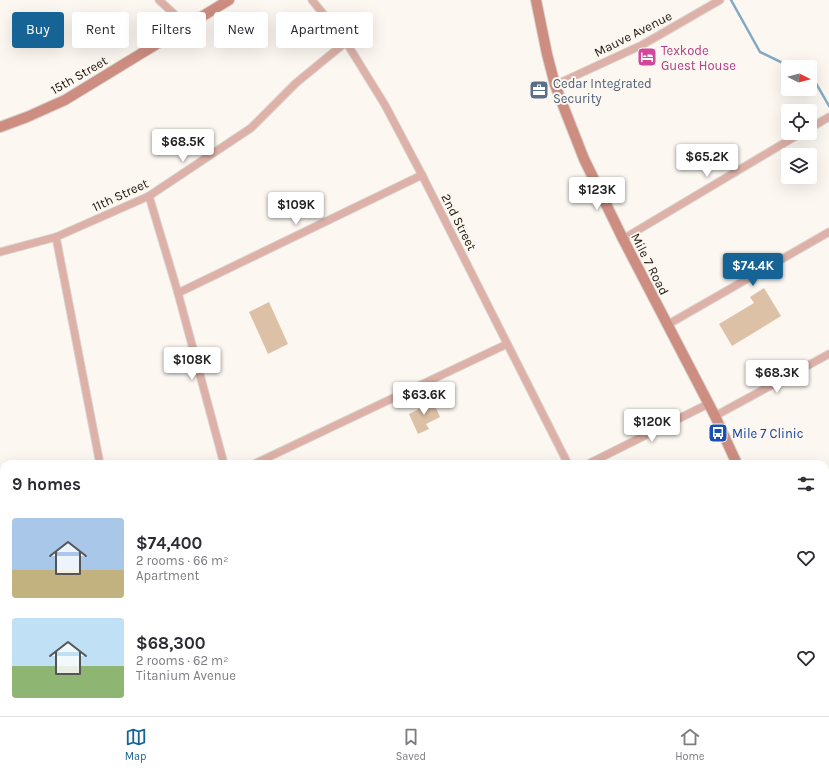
<!DOCTYPE html>
<html lang="en">
<head>
<meta charset="utf-8">
<style>
  :root { --surface:#fff; --page:#f7f7f7; --text:#2b2b33; --muted:#7c7c81; --line:#e1e1e2; --accent:#166396 }
  body { margin:0; font-family:Karla,sans-serif; background:var(--page); color:var(--text); height:100vh; display:flex; flex-direction:column; font-size:15px; white-space:nowrap }
  * { box-sizing:border-box; margin:0 }
  p { font-size:13px; color:var(--muted) }
  .icon { flex:none; width:22px; height:22px; fill:none; stroke:currentColor; stroke-width:2; stroke-linecap:round; stroke-linejoin:round }
  .map { position:relative; flex:1; overflow:hidden }
  .details { position:absolute; left:0px; top:460px; width:829px; height:256px; display:flex; flex-direction:column; background:var(--surface); border-radius:12px 12px 0 0; box-shadow:0 4px 16px #0002 }
  .details>* { flex:none }
  .banner { position:absolute; left:12px; top:12px; width:400px; height:36px; display:flex; gap:8px }
  .needle { width:26px; rotate:96deg }
  .tools { position:absolute; left:781px; top:60px; display:grid; gap:8px }
  .tools a { display:grid; place-items:center; width:36px; height:36px; border-radius:4px; background:var(--surface); box-shadow:0 4px 16px #0002; font-size:20px }
  .price { position:absolute; translate:-50% -34px; padding:0 9px; border-radius:4px; background:#fff; color:#222; font-size:13px; line-height:26px; filter:drop-shadow(0 1px 2px #0008) }
  .price::after { content:''; position:absolute; left:50%; top:24px; width:12px; height:9px; margin-left:-6px; background:inherit; clip-path:polygon(0 0,100% 0,50% 100%) }
  .price.selected { background:var(--accent); color:#fff }
  ul { padding:0; list-style:none }
  li { display:flex; align-items:center; gap:12px; height:100px; padding:0 12px }
  li span { display:grid; place-items:center; flex:none; width:112px; height:80px; border-radius:4px; color:#555 }
  li>.icon { margin-inline-start:auto }
  span .icon { width:48px; height:48px; fill:#fffc; stroke-width:1 }
  li b { font-size:17px }
  h2 { display:flex; justify-content:space-between; align-items:center; height:48px; padding:0 12px; font-size:17px }
  .chip { padding:0 14px; border-radius:4px; background:var(--surface); box-shadow:0 4px 16px #0002; font-size:14px; line-height:36px }
  .chip.selected { background:var(--accent); color:#fff }
  .tabs { display:flex; justify-content:space-around; align-items:center; height:56px; border-top:1px solid var(--line); background:var(--surface); font-size:11px; color:var(--muted) }
  .tabs a { display:grid; justify-items:center; gap:2px }
  .tabs .selected { color:var(--accent) }
  .map>svg:first-child { display:block }
  .lines { fill:none; stroke-linecap:round; stroke-linejoin:round }
  .stream { stroke:#81a9c5; stroke-width:2.5 }
  .building { fill:#ddc1a6 }
  .street-casing { stroke:#d9d3cd; stroke-width:9 }
  .secondary-casing { stroke:#d9d3cd; stroke-width:12 }
  .street { stroke:#ddb1a7; stroke-width:7 }
  .secondary { stroke:#cd8d80; stroke-width:10 }
  .labels { text-anchor:middle; dominant-baseline:central; stroke-width:4; stroke-linejoin:round; paint-order:stroke }
  .street-label { font-size:13px; fill:#21170d; stroke:#fcf7f1 }
  .hotel-label { font-size:13px; fill:#b23c85; stroke:#fcf7f1; text-anchor:start }
  .service-label { font-size:13px; fill:#4e5e75; stroke:#fcf7f1; text-anchor:start }
  .transit-label { font-size:13px; fill:#164399; stroke:#fcf7f1; text-anchor:start }
</style>
</head>
<body>
<div class="map">
<svg width="829" height="716" viewBox="0 0 829 716">
  <rect width="100%" height="100%" fill="#fcf7f1"/>
  <g class="lines">
    <g class="stream">
      <polyline points="731,0 760,52 791,67"/>
      <polyline points="810,77 813,78 829,106"/>
    </g>
  </g>
  <g class="building">
    <polygon points="764,288 781,316 732,346 719,324 754,303 750,297"/>
    <polygon points="269,302 288,344 268,354 249,312"/>
    <polygon points="432,399 440,417 426,424 429,429 418,434 409,414 419,409 417,406"/>
  </g>
  <g class="lines">
    <defs>
      <g id="street">
        <polyline points="159,0 187,26"/>
        <polyline points="312,0 346,42 385,105 422,175 568,464"/>
        <polyline points="555,85 642,45 720,0"/>
        <polyline points="810,128 829,117"/>
        <polyline points="149,196 178,293 224,464"/>
        <polyline points="56,237 100,464"/>
        <polyline points="623,239 801,133"/>
        <polyline points="0,252 56,237 149,196 251,128 296,83 346,42"/>
        <polyline points="178,293 422,175"/>
        <polyline points="667,325 829,232"/>
        <polyline points="715,416 829,354"/>
        <polyline points="254,464 507,344"/>
        <polyline points="588,464 708,404"/>
        <polyline points="825,478 829,475"/>
        <polyline points="825,593 829,590"/>
        <polyline points="0,662 4,663"/>
        <polyline points="295,712 297,716"/>
        <polyline points="690,712 692,716"/>
        <polyline points="368,716 376,712"/>
        <polyline points="598,716 606,712"/>
      </g>
      <g id="secondary">
        <polyline points="536,0 547,54 555,85 584,159 623,239 715,416 737,464"/>
        <polyline points="0,127 27,117 65,100 229,0"/>
        <polyline points="825,643 829,651"/>
      </g>
    </defs>
    <use href="#street" class="street-casing"/>
    <use href="#secondary" class="secondary-casing"/>
    <use href="#street" class="street"/>
    <use href="#secondary" class="secondary"/>
  </g>
  <defs>
    <symbol id="hotel-square" viewBox="-11 -11 22 22"><rect x="-9" y="-9" width="18" height="18" rx="4" fill="#d1479c" stroke="#fcf7f1"/><path d="M-6-4.5h1.5V1H6V5H4.5V3h-9V5H-6ZM-4 0a1.8 1.8 0 1 1 3.6 0ZM.5 0V-2.5h3Q6-2.5 6 0Z" fill="#fff"/></symbol>
    <symbol id="office-square" viewBox="-11 -11 22 22"><rect x="-9" y="-9" width="18" height="18" rx="4" fill="#5c6f8a" stroke="#fcf7f1"/><path d="M-6-3h4V-5.5h4V-3h4V5H-6ZM-1-4.5V-3h2v-1.5ZM-6 0V1H6V0Z" fill="#fff"/></symbol>
    <symbol id="bus-square" viewBox="-11 -11 22 22"><rect x="-9" y="-9" width="18" height="18" rx="4" fill="#1a4fb4" stroke="#fcf7f1"/><path d="M-5-6H5V4H4V6H2V4H-2V6H-4V4H-5ZM-3.5-4V0h7V-4ZM-3.5 1.2v1.5H-2V1.2ZM2 1.2v1.5H3.5V1.2Z" fill="#fff"/></symbol>
  </defs>
  <g fill-rule="evenodd">
    <use href="#hotel-square" x="636" y="46" width="22" height="22"/>
    <use href="#office-square" x="528" y="79" width="22" height="22"/>
    <use href="#bus-square" x="707" y="422" width="22" height="22"/>
  </g>
  <g class="labels">
    <g class="street-label">
      <text transform="translate(633 34) rotate(-27)">Mauve Avenue</text>
      <text transform="translate(79 75) rotate(-30)">15th Street</text>
      <text transform="translate(120 195) rotate(-25)">11th Street</text>
      <text transform="translate(459 222) rotate(63)">2nd Street</text>
      <text transform="translate(650 264) rotate(63)">Mile 7 Road</text>
    </g>
    <g class="hotel-label">
      <text x="661" y="50">Texkode<tspan x="661" dy="15">Guest House</tspan></text>
    </g>
    <g class="service-label">
      <text x="553" y="83">Cedar Integrated<tspan x="553" dy="15">Security</tspan></text>
    </g>
    <g class="transit-label">
      <text x="732" y="433">Mile 7 Clinic</text>
    </g>
  </g>
</svg>
<div class="tools">
<a><svg class="needle" viewBox="-14 -14 28 28"><path d="M0-13l5 13h-10z" fill="#e53935"/><path d="M0 13l5-13h-10z" fill="#7c7c81"/></svg></a>
<a><svg class="icon" aria-label="locate" viewBox="0 0 24 24"><circle cx="12" cy="12" r="6"/><path d="M12 2v4M12 18v4M2 12h4M18 12h4"/></svg></a>
<a><svg class="icon" aria-label="layers" viewBox="0 0 24 24"><path d="M12 4l9 5-9 5-9-5zM3 14l9 5 9-5"/></svg></a>
</div>
<b class="price" style="left:183px;top:163px">$68.5K</b>
<b class="price" style="left:707px;top:178px">$65.2K</b>
<b class="price" style="left:597px;top:211px">$123K</b>
<b class="price" style="left:296px;top:226px">$109K</b>
<b class="price selected" style="left:753px;top:287px">$74.4K</b>
<b class="price" style="left:192px;top:381px">$108K</b>
<b class="price" style="left:777px;top:394px">$68.3K</b>
<b class="price" style="left:424px;top:416px">$63.6K</b>
<b class="price" style="left:652px;top:443px">$120K</b>
<div class="banner">
<a class="chip selected">Buy</a>
<a class="chip">Rent</a>
<a class="chip">Filters</a>
<a class="chip">New</a>
<a class="chip">Apartment</a>
</div>
<section class="details">
<h2>9 homes<svg class="icon" aria-label="filters" viewBox="0 0 24 24"><path d="M4 7h16M4 17h16"/><circle cx="9" cy="7" r="2"/><circle cx="15" cy="17" r="2"/></svg></h2>
<ul>
<li><span style="background:linear-gradient(#a9c7e8 65%,#c2b280 0)"><svg class="icon" aria-label="home" viewBox="0 0 24 24"><path d="M3 11l9-7 9 7M6 9v11h12V9"/></svg></span><div><b>$74,400</b><p>2 rooms · 66 m²</p><p>Apartment</p></div><svg class="icon" aria-label="heart" viewBox="0 0 24 24"><path d="M12 20l-8-8c-3-5 5-10 8-4 3-6 11-1 8 4z"/></svg></li>
<li><span style="background:linear-gradient(#bfe0f5 60%,#8fb573 0)"><svg class="icon" aria-label="home" viewBox="0 0 24 24"><path d="M3 11l9-7 9 7M6 9v11h12V9"/></svg></span><div><b>$68,300</b><p>2 rooms · 62 m²</p><p>Titanium Avenue</p></div><svg class="icon" aria-label="heart" viewBox="0 0 24 24"><path d="M12 20l-8-8c-3-5 5-10 8-4 3-6 11-1 8 4z"/></svg></li>
</ul>
</section>
</div>
<nav class="tabs">
<a class="selected"><svg class="icon" aria-label="map" viewBox="0 0 24 24"><path d="M3 6l6-2 6 2 6-2v14l-6 2-6-2-6 2zM9 4v14M15 6v14"/></svg>Map</a>
<a><svg class="icon" aria-label="saved" viewBox="0 0 24 24"><path d="M7 4h10v16l-5-4-5 4z"/></svg>Saved</a>
<a><svg class="icon" aria-label="home" viewBox="0 0 24 24"><path d="M3 11l9-7 9 7M6 9v11h12V9"/></svg>Home</a>
</nav>
</body>
</html>
